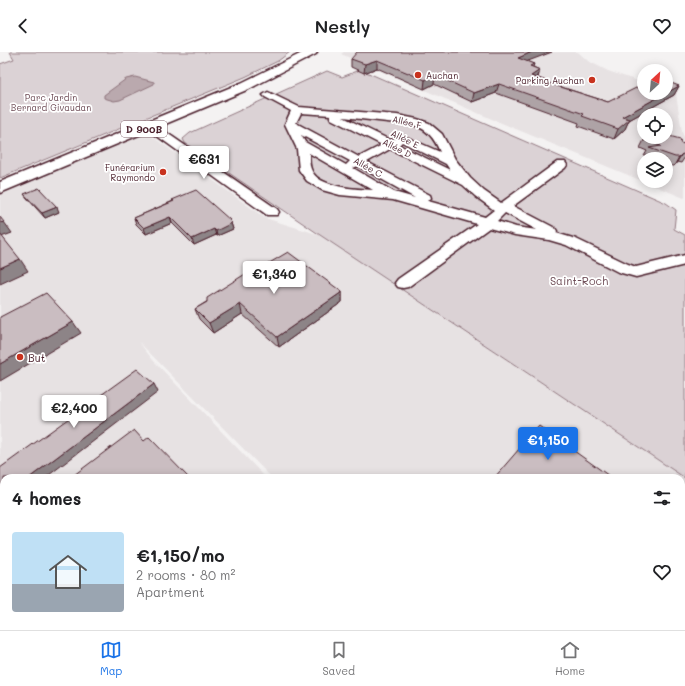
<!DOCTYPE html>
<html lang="en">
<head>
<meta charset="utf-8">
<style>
  :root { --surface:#fff; --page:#f2f2f2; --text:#202124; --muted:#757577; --line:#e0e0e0; --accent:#1a73e8 }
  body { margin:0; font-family:Mali,sans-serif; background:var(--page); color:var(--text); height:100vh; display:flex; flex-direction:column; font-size:15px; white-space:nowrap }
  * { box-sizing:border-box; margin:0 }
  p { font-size:13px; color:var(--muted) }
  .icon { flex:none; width:22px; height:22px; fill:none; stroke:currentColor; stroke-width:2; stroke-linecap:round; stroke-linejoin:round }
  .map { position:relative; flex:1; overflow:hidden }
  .drawer { position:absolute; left:0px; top:422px; width:685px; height:156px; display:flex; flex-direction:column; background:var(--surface); border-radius:12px 12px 0 0; box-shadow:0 2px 10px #0003 }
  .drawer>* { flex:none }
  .needle { width:26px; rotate:26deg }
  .tools { position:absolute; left:637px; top:12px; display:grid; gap:8px }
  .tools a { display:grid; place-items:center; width:36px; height:36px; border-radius:50%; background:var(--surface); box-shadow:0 2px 10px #0003; font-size:20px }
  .price { position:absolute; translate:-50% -34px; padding:0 9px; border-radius:4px; background:#fff; color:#222; font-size:13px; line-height:26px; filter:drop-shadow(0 1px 2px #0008) }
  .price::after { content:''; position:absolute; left:50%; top:24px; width:12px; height:9px; margin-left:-6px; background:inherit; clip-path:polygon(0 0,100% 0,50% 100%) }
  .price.on { background:var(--accent); color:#fff }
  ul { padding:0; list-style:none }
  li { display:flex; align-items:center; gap:12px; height:100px; padding:0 12px }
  li span { display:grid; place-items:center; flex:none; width:112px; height:80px; border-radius:4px; color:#555 }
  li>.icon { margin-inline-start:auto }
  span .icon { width:48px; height:48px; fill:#fffc; stroke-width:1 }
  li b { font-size:17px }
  h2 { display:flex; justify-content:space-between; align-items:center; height:48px; padding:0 12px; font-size:17px }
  header { display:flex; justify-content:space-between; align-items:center; height:52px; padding:0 12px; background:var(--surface); font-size:18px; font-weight:600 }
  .menu { display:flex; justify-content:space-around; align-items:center; height:56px; border-top:1px solid var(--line); background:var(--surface); font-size:11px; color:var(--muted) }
  .menu a { display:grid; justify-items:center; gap:2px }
  .menu .on { color:var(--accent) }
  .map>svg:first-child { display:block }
  .built { fill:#e7e2e3; fill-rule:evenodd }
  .green { fill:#dbd2d5; stroke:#927880 }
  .water { fill:#baa9ae; stroke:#8d727a }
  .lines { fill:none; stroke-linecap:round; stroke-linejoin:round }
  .minor-casing { stroke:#4a1f2b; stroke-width:3 }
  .major-casing { stroke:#4a1f2b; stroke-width:3 }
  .minor { fill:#fff; fill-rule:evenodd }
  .major { fill:#fff; fill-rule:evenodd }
  .wall { fill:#aea3a6; stroke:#4a1f2b }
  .shaded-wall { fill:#8d8487; stroke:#4a1f2b }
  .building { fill:#cabdc1; stroke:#4a1f2b }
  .poi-dot { fill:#c8321e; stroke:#fff; stroke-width:1.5 }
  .labels { text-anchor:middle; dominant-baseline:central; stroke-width:3.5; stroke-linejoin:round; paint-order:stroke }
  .far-poi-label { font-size:9px; fill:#4a1f2b; stroke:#fff; text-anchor:end }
  .far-park-label { font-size:9px; fill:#6e4c56; stroke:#fff }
  .far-street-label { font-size:9px; fill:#4a1f2b; stroke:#fff }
  .shield { fill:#fff; stroke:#80626b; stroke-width:1 }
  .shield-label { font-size:10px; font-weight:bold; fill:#4a1f2b }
  .park-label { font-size:11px; fill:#6e4c56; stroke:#fff }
  .poi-label { font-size:11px; fill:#4a1f2b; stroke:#fff; text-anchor:start }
</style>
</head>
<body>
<header><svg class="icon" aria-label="back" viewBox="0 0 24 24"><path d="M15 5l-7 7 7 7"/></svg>Nestly<svg class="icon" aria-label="heart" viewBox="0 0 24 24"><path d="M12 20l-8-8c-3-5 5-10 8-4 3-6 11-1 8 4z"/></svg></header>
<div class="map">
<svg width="685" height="578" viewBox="0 0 685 578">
  <rect width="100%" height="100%" fill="#f4f2f2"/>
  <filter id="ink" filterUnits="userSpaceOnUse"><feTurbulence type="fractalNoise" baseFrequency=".025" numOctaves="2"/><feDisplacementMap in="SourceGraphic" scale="8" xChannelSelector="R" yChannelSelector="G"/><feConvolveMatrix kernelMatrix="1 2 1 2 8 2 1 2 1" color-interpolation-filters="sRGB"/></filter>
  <g filter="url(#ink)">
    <g class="built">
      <path d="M344 0H578L588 9 608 19 644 31V41H666V38L676 42 682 80 685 87V145L684 146 494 68 341 2ZM644 63H666V85H644ZM644 107H666V129H644Z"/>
      <polygon points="146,80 265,166 320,183 685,426 685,578 432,578 427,574 681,574 681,426 272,426 139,290 152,307 266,426 4,426 4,574 421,574 426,578 0,578 0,143"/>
    </g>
    <g class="green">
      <polygon points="10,0 290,0 278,9 245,25 0,126 0,12 14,7"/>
      <polygon points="360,18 364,21 366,20 666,151 676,158 674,177 685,183 685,426 320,183 185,91 183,87 190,81 327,19 342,25"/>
    </g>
    <polygon class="water" points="135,25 154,30 154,32 120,48 114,49 104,46 104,43 126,27"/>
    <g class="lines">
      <defs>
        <g id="minor">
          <path d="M268 40 299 55 397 63 417 67 429 71 442 82 455 107 470 126 484 139 501 151 557 110H565L567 113 565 116 513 154 555 176 557 179 556 181 576 187 628 212 636 215 685 203V213L636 225 618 220 566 193 549 188 515 183 489 176 408 235 403 236 398 235 395 231 398 227 477 172 393 148 340 143 322 138 307 129 299 118 297 97 285 72 291 59 265 45 263 43ZM301 61 331 63 330 65 331 67 382 93 359 105 296 71ZM343 65 414 73C428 78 434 86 440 100L404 84 390 88ZM301 83 350 109 346 113 305 90ZM402 90 446 112 450 118 399 93ZM390 97 463 133 475 144 494 158 485 165 428 149 431 146 430 143 367 110ZM309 101 373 138C358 137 317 136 311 117 309 112 310 106 309 101ZM358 114 415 146 394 140 353 116ZM505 161 537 178 516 175 497 169Z"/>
          <polygon points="150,71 154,72 277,157 279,160 277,163 267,163 146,76 145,74"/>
        </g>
        <polygon id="major" points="304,0 317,0 316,2 249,37 0,141 0,130 241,31"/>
      </defs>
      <use href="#minor" class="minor-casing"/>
      <use href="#major" class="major-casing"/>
      <use href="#minor" class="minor"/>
      <use href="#major" class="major"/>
    </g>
    <g class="wall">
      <polygon points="351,7 527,10 534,12 533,15 540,18 538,26 549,30 549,31 608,50 679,34 674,43 629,68 625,77 614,87 578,74 579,71 496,41 472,50 434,32 424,37 377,16 364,21 351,15"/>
      <polygon points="644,88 681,92 685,91 685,105 681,111 677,110 674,114 670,114 666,112 666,107 653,107 644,104 647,99 640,96"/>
      <polygon points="24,142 59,160 45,166 27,146"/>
      <polygon points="172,148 230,168 233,177 217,184 216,183 194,193 172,171 146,182 136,172 134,166 173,149"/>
      <polygon points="261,216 342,240 342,250 279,295 242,262 213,281 199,267 195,257"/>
      <polygon points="547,574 612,574 610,578 545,578"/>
    </g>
    <g class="shaded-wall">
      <polygon points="532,0 552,0 515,14 518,6"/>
      <polygon points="377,8 377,16 364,21 365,12"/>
      <polygon points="540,18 537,27 531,24"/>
      <polygon points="435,23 434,32 424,37 425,28"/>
      <polygon points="499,32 496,41 472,50 474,41"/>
      <polygon points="679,34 674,43 629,68 625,77 614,87 618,77 622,65"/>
      <polygon points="682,102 677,110 674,114 679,105"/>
      <polygon points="57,155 59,160 45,166 42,161"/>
      <polygon points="170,165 172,171 146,182 144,176"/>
      <polygon points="229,168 230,168 233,177 217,184 216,179"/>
      <polygon points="4,170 12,181 1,185 0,184 0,171"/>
      <polygon points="214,177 216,183 194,193 192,187"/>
      <polygon points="20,207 28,219 0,232 0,216"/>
      <polygon points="342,240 342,250 279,295 277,285"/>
      <polygon points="240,252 242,262 213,281 209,271"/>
      <polygon points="73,270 81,281 0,329 0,312"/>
      <polygon points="154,332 158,340 45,426 29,426"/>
      <polygon points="4,446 4,459 0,462 0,449"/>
      <polygon points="252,574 259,574 256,578 248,578"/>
    </g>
    <g class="building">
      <polygon points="357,0 532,0 518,6 534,12 530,14 540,18 531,24 549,30 548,31 608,50 644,32 644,41 666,41 622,65 630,67 618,77 582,64 584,62 499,32 474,41 435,23 425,28 377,8 365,12 351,7"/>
      <polygon points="666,29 679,34 666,41"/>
      <polygon points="666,83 680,87 681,92 685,91 685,103 682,102 679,105 675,105 649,96 661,94 644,88 648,85 666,85"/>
      <polygon points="39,136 57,155 42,161 24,142"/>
      <polygon points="196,138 230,168 229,168 232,171 216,179 214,177 192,187 170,165 144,176 134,166 174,149 172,148"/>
      <polygon points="0,165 4,170 0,171"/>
      <polygon points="0,182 20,207 0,216"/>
      <polygon points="288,200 342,240 277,285 240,252 209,271 195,257 207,250 207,246 258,214 261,216"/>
      <polygon points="46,241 73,270 0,312 0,265"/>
      <polygon points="137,317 154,332 29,426 4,426 4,446 0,449 0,416"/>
      <polygon points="539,374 612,426 494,426"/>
      <polygon points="134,378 144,389 149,385 189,426 70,426"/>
      <polygon points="153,574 252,574 248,578 156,578"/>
      <polygon points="553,574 612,574 610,578 551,578"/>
      <polygon points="328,575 331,578 326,578"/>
    </g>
  </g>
  <g class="poi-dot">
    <circle cx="418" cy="23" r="4"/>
    <circle cx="592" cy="28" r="4"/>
    <circle cx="163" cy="120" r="4"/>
    <circle cx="20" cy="305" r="4"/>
  </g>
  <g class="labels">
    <g class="far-poi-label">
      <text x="426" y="23" text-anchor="start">Auchan</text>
      <text x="584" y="28">Parking Auchan</text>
      <text x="155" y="115">Funérarium<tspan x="155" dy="10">Raymondo</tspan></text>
    </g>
    <g class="far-park-label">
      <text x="51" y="45">Parc Jardin<tspan x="51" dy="10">Bernard Givaudan</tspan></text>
    </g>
    <g class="far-street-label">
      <text transform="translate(407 70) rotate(13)">Allée F</text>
      <text transform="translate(405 87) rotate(26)">Allée E</text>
      <text transform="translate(397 96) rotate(27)">Allée D</text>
      <text transform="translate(368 115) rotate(29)">Allée C</text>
    </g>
    <rect class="shield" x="121" y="69" width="46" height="16" rx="3"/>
    <g class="shield-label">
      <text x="144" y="77">D 900B</text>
    </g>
    <g class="park-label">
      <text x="579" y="228">Saint-Roch</text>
    </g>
    <g class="poi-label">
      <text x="28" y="305">But</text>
    </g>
  </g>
</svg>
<div class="tools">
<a><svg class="needle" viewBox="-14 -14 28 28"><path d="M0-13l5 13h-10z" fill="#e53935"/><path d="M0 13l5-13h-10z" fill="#757577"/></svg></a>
<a><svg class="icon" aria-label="locate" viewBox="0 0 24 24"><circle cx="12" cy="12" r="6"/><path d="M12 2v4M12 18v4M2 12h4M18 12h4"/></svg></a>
<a><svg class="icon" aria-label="layers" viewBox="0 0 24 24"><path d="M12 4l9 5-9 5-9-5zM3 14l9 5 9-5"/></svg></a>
</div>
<b class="price" style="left:204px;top:128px">€631</b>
<b class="price" style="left:274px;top:243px">€1,340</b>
<b class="price" style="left:74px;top:377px">€2,400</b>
<b class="price on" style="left:548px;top:409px">€1,150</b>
<section class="drawer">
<h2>4 homes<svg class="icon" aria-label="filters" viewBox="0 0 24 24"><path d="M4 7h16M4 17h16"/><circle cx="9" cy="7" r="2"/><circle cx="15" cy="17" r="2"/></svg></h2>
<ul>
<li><span style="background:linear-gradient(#bfe0f5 65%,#9aa5b1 0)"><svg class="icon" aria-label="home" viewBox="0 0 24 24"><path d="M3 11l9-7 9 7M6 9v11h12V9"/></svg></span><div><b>€1,150/mo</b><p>2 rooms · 80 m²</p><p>Apartment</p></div><svg class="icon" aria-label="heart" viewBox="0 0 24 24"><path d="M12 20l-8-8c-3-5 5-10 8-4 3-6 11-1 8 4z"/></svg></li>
</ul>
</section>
</div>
<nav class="menu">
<a class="on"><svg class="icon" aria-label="map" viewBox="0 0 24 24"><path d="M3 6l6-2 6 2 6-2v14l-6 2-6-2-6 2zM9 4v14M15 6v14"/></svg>Map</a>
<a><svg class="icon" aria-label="saved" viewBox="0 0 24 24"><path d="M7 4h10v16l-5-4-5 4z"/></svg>Saved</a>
<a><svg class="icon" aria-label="home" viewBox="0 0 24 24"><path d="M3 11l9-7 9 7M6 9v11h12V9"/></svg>Home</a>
</nav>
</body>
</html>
